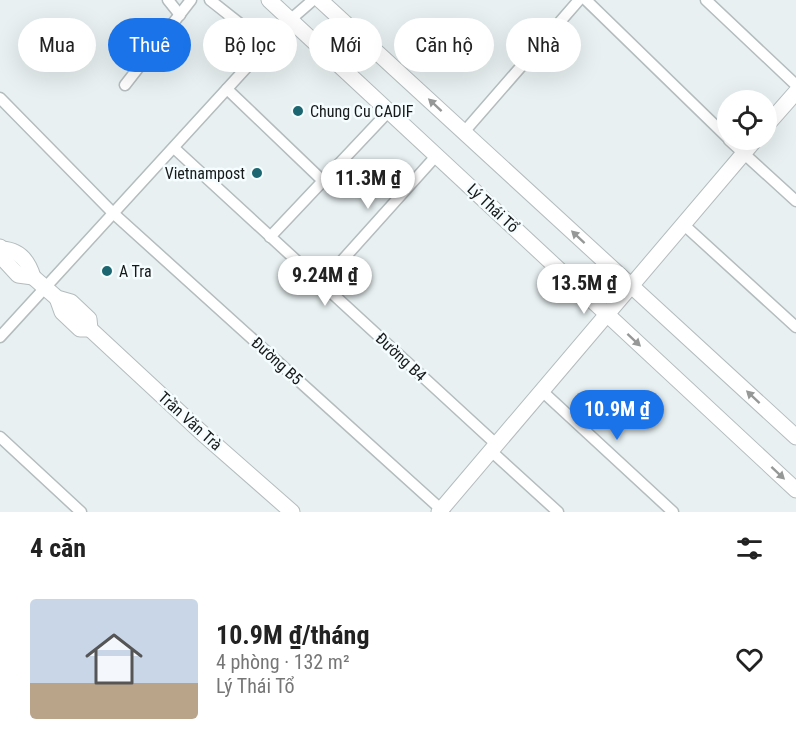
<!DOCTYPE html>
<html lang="vi">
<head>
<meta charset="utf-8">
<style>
  :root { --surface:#fff; --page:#f6f6f6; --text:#222; --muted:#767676; --accent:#1a73e8 }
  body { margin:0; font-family:"Roboto Condensed",sans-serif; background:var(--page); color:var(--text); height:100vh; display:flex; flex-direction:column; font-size:22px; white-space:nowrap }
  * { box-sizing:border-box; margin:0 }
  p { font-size:20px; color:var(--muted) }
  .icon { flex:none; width:33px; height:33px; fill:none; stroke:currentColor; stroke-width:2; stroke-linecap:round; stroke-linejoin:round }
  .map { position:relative; height:512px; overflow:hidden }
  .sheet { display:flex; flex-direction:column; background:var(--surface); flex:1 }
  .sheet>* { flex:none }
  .guide { position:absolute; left:18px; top:18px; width:760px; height:54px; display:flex; gap:12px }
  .fabs { position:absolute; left:717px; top:90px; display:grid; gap:12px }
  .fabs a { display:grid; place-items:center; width:60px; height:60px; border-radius:50%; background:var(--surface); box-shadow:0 6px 24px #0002; font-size:30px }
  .price { position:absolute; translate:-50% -51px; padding:0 14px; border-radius:21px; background:#fff; color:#222; font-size:20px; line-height:39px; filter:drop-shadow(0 2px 3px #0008) }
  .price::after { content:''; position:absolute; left:50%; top:36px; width:18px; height:14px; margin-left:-9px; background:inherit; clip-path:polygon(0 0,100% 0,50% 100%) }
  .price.current { background:var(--accent); color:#fff }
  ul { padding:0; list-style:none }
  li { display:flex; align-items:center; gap:18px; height:150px; padding:0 30px }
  li span { display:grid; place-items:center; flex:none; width:168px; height:120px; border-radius:6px; color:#555 }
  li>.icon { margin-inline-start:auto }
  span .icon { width:72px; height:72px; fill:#fffc; stroke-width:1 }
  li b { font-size:26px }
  h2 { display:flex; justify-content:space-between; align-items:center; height:72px; padding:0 30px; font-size:26px }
  .pill { padding:0 21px; border-radius:27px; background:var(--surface); box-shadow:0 6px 24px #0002; font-size:21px; line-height:54px }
  .pill.current { background:var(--accent); color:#fff }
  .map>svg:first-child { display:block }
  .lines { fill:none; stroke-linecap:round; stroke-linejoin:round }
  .street-casing { stroke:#b4bcbd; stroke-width:13 }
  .secondary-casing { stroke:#b4bcbd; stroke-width:17 }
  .street { stroke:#fff; stroke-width:10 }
  .secondary { stroke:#fff; stroke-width:15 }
  .oneway { fill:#969898 }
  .poi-dot { fill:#1b6670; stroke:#f5fdff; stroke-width:2 }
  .labels { text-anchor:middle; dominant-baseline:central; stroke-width:5; stroke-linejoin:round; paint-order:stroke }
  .poi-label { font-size:16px; fill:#161919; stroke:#f5fdff; text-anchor:start }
  .street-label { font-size:16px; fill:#161919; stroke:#f5fdff }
</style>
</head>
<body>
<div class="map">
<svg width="796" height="512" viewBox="0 0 796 512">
  <rect width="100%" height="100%" fill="#e8f0f1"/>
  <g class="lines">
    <defs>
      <g id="street">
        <polyline points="168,0 180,15"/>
        <polyline points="210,0 267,45"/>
        <polyline points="586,0 728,138"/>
        <polyline points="706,0 796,85"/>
        <polyline points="125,85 191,0"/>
        <polyline points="227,89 322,180"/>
        <polyline points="0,98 113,213 444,512"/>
        <polyline points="464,132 579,0"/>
        <polyline points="729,140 796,201"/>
        <polyline points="174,148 496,444"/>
        <polyline points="683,224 796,327"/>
        <polyline points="270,237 389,111"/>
        <polyline points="321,284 436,156"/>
        <polyline points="0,337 290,20 313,0"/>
        <polyline points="542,391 673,512"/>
        <polyline points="0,437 81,512"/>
        <polyline points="491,451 558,512"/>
      </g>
      <g id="secondary">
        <polyline points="269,0 796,490"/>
        <polyline points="320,0 796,437"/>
        <polyline points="766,126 796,92"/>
        <polyline points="0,247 6,262 18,275 33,277"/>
        <path d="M2 249C19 250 28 260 33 277"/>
        <polyline points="33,277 57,298 71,302 89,319 90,329 201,432 292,512"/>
        <polyline points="57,298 62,312 80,329 90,329"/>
        <polyline points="439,512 755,140"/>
      </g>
    </defs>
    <use href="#street" class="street-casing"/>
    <use href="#secondary" class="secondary-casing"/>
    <use href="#street" class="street"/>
    <use href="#secondary" class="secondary"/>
  </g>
  <defs><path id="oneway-solid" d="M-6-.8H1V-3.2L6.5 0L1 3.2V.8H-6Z" transform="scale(1.5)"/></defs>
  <g class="oneway">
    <use href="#oneway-solid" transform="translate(435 105) rotate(-137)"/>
    <use href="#oneway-solid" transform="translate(578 237) rotate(-137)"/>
    <use href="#oneway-solid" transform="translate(634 340) rotate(43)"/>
    <use href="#oneway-solid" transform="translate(753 397) rotate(-137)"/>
    <use href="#oneway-solid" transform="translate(778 473) rotate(43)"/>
  </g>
  <g class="poi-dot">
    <circle cx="298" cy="111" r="6"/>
    <circle cx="257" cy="173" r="6"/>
    <circle cx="107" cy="271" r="6"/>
  </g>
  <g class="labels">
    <g class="poi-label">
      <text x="310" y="111">Chung Cu CADIF</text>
      <text x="245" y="173" text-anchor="end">Vietnampost</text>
      <text x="119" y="271">A Tra</text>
    </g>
    <g class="street-label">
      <text transform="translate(493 208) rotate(43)">Lý Thái Tổ</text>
      <text transform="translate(401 357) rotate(43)">Đường B4</text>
      <text transform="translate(277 361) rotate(42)">Đường B5</text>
      <text transform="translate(190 421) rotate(42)">Trần Văn Trà</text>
    </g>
  </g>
</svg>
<div class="fabs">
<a><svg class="icon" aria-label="locate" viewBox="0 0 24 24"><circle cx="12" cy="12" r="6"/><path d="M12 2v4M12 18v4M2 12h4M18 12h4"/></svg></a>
</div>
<b class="price" style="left:368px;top:210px">11.3M ₫</b>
<b class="price" style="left:325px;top:307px">9.24M ₫</b>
<b class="price" style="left:584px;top:315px">13.5M ₫</b>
<b class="price current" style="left:617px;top:441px">10.9M ₫</b>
<div class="guide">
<a class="pill">Mua</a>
<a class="pill current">Thuê</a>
<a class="pill">Bộ lọc</a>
<a class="pill">Mới</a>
<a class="pill">Căn hộ</a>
<a class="pill">Nhà</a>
</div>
</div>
<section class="sheet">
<h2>4 căn<svg class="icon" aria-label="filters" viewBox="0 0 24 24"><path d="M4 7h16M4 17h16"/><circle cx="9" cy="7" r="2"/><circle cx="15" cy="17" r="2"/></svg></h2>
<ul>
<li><span style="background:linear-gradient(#c9d6e8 70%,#b9a48a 0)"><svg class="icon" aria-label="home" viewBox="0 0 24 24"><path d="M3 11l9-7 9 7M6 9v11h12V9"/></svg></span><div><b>10.9M ₫/tháng</b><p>4 phòng · 132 m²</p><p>Lý Thái Tổ</p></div><svg class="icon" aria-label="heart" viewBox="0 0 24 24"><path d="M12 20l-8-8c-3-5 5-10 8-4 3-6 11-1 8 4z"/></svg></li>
</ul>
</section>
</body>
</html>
